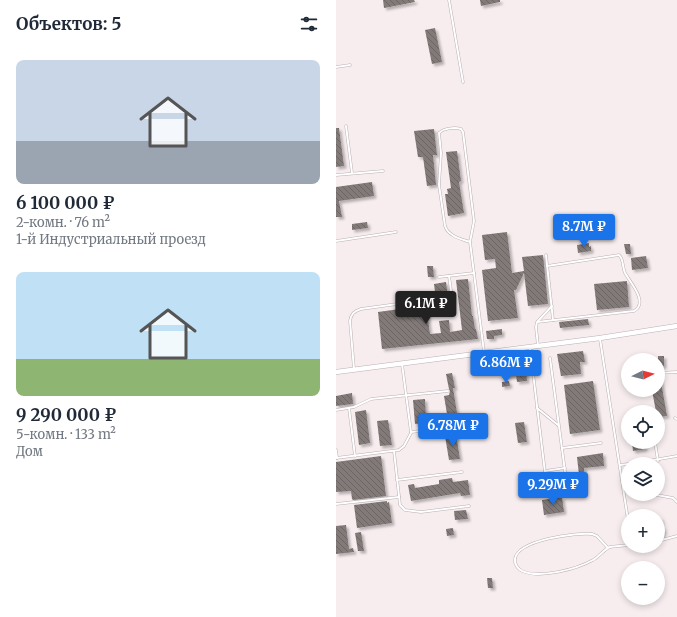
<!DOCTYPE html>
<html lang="ru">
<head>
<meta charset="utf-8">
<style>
  :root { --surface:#fff; --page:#f2f2f3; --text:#1f2937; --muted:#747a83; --accent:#1a73e8 }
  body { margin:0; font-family:Merriweather,serif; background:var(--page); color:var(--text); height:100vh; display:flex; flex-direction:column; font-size:15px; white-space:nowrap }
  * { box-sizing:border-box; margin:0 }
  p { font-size:13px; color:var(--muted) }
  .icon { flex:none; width:22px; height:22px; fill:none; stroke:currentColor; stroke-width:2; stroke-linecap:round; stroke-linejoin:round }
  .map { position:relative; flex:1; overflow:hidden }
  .panel { display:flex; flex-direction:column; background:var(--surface); width:336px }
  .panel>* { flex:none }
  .needle { width:26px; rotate:84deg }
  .buttons { position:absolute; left:285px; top:353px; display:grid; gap:8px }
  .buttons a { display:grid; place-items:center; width:44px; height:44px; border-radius:50%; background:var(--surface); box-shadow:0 2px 6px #0003; font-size:20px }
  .price { position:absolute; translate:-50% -34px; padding:0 9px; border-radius:4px; background:var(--accent); color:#fff; font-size:13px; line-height:26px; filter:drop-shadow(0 1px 2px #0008) }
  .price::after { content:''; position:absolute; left:50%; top:24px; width:12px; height:9px; margin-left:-6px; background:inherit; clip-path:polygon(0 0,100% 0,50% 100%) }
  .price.current { background:#222; color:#fff }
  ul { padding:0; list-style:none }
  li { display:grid; align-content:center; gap:8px; height:212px; padding:0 16px }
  li span { display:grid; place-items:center; height:124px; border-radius:8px; color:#555 }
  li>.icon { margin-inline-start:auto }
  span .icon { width:72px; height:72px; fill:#fffc; stroke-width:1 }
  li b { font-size:17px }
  h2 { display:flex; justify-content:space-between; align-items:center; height:48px; padding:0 16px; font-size:17px }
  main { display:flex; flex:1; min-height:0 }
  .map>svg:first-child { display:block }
  .building { fill:url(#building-back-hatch); filter:url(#shadow) }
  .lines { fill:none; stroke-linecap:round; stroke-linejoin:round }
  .service-casing { stroke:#bab0b2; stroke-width:3 }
  .minor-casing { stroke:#bab0b2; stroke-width:5.5 }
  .service { stroke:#fff; stroke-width:2 }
  .minor { stroke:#fff; stroke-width:4.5 }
</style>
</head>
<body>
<main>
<section class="panel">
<h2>Объектов: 5<svg class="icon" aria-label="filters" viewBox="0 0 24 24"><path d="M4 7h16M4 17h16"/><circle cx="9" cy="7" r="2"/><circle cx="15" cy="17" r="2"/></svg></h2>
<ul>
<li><span style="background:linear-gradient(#c9d6e8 65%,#9aa5b1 0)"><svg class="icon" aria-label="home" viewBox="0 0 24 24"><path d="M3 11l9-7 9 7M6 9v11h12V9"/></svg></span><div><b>6 100 000 ₽</b><p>2-комн. · 76 m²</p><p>1-й Индустриальный проезд</p></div></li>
<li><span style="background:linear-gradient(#bfe0f5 70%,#8fb573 0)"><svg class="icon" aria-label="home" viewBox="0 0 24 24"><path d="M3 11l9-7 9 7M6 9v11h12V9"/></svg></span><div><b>9 290 000 ₽</b><p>5-комн. · 133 m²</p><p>Дом</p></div></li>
</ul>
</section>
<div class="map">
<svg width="341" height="617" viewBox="0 0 341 617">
  <defs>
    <pattern id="building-back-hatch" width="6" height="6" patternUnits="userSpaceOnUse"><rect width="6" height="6" fill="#827a78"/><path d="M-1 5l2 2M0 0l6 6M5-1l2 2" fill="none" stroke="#6c6564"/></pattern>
    <filter id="shadow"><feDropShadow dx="2.5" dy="2.5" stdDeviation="1" flood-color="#0004"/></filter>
  </defs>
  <rect width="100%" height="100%" fill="#f7edef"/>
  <g class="building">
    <polygon points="47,0 78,0 79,2 48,8"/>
    <polygon points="144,0 164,0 164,2 145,6"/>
    <polygon points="99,28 106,62 96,64 89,30"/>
    <polygon points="0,128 3,128 8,166 0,167"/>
    <polygon points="98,129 101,155 97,155 100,185 91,186 87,157 82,157 78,131"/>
    <polygon points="121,151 125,181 123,182 128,213 112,216 109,194 112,194 111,189 115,188 110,152"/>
    <polygon points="36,182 38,196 3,201 6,217 0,217 0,187"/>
    <polygon points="31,222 32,228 16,230 16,224"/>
    <polygon points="171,232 176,273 188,271 186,257 207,255 212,304 192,306 188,273 180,290 178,290 182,318 152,321 146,270 160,268 159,259 149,260 146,235"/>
    <polygon points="253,243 253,247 255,246 255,251 242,253 241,245"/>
    <polygon points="288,244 294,244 295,254 290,254"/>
    <polygon points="310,256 312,268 296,270 295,258"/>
    <polygon points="91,266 97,266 98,277 92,277"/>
    <polygon points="132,279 136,316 137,316 139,329 140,329 142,339 46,349 42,312 71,308 71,311 85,309 85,314 91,313 94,334 105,333 103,321 113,320 114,332 126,330 120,280"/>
    <polygon points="291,281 293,307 261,310 258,284"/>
    <polygon points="110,282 113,306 101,308 98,284"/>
    <polygon points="252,319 253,325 224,328 223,322"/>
    <polygon points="166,329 166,335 158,336 158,339 151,339 150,331"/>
    <polygon points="247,351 249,362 244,362 245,374 225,376 221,354"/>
    <polygon points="322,356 328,356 328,366 322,367"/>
    <polygon points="189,362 191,381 181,382 180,375 170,377 168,368 179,366 179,363"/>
    <polygon points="116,373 119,388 117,388 122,419 112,420 108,396 113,395 114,391 113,389 110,374"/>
    <polygon points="324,376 331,416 322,417 322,412 320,412 316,390 322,390 322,377"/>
    <polygon points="173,381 174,386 166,387 166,382"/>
    <polygon points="257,381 264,430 234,434 228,385"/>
    <polygon points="16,393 17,404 0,406 0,396"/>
    <polygon points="89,399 90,417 101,416 101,421 79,424 77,400"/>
    <polygon points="30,410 34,443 23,445 19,412"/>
    <polygon points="52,420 56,445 44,446 41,421"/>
    <polygon points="188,422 191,442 182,443 179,423"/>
    <polygon points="120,434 124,459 113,460 109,436"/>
    <polygon points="296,442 309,442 309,449 297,451"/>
    <polygon points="267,453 268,466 248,468 248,475 243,475 241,457"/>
    <polygon points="45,456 50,496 17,500 16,499 15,491 0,492 0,462"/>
    <polygon points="116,478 117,482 132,480 134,495 125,496 124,493 75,501 72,485 78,484 79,488 103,484 103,480"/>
    <polygon points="226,497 228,512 208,515 206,500"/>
    <polygon points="51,501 51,503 53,502 56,523 21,528 18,505"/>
    <polygon points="130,510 132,519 119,520 118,511"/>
    <polygon points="322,518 325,518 326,527 327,527 328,532 327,532 327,535 322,536"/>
    <polygon points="10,525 13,549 17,548 18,552 0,554 0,526"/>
    <polygon points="117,528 118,535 111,536 110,529"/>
    <polygon points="25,532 28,551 22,551 19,533"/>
    <polygon points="151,578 156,578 157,588 152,588"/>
  </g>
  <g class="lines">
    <defs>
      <g id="service">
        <polyline points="113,0 127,82"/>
        <polyline points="0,67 14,65"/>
        <polyline points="10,126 16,173"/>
        <polyline points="0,175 47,171"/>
        <polyline points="0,241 60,232"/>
        <path d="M134 242C125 239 112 236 109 226L103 185 105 153 103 133C108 128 119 127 125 129L127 132 138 221 134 242 148 352"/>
        <polyline points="210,255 217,320"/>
        <polyline points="113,276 117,305"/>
        <polyline points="103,277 138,273"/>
        <polyline points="202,321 216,306"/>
        <polyline points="264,339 292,520"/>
        <path d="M202 346 200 327 201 322 298 311C313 303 294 282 289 273 286 267 288 259 283 255L211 266"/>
        <polyline points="194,348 211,489"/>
        <polyline points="214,358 230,479"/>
        <polyline points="66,364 75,432 114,428"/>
        <path d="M18 369 14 321C15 314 18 311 25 309L83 301"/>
        <polyline points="322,373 341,372"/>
        <polyline points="13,408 19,456"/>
        <polyline points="201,408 222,425"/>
        <polyline points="0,410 18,407 35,399 112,391"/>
        <polyline points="339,418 341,419"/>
        <polyline points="319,442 322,461"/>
        <polyline points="226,448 265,443"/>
        <polyline points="0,450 1,458"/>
        <polyline points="58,451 64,505 69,510 85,512 133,506"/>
        <polyline points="0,458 63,450 68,446 75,433"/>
        <polyline points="295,464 341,456"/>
        <polyline points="284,465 292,464"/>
        <polyline points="209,471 229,468"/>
        <polyline points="61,480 126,472"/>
        <polyline points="315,494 337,498 341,502"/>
        <polyline points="0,504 63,497"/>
        <polyline points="322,541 341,536"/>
        <path d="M272 548 261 536 256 534C241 532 181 540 179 559 178 564 182 569 186 571 204 579 241 569 257 560 263 557 268 549 274 547 280 546 286 546 292 545"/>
      </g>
      <polyline id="minor" points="0,372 264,338 341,326"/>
    </defs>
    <use href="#service" class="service-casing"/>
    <use href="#minor" class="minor-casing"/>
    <use href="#service" class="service"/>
    <use href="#minor" class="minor"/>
  </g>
</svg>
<div class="buttons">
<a><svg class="needle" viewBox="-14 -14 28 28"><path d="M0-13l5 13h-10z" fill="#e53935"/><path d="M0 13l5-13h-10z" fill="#747a83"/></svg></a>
<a><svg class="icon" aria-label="locate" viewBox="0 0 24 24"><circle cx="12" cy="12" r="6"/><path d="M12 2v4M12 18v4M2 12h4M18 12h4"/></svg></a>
<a><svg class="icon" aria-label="layers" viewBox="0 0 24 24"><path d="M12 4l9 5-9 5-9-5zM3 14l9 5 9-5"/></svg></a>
<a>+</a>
<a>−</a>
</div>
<b class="price" style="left:248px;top:248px">8.7M ₽</b>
<b class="price current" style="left:90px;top:325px">6.1M ₽</b>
<b class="price" style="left:170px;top:384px">6.86M ₽</b>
<b class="price" style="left:117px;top:447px">6.78M ₽</b>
<b class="price" style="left:217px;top:506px">9.29M ₽</b>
</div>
</main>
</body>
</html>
